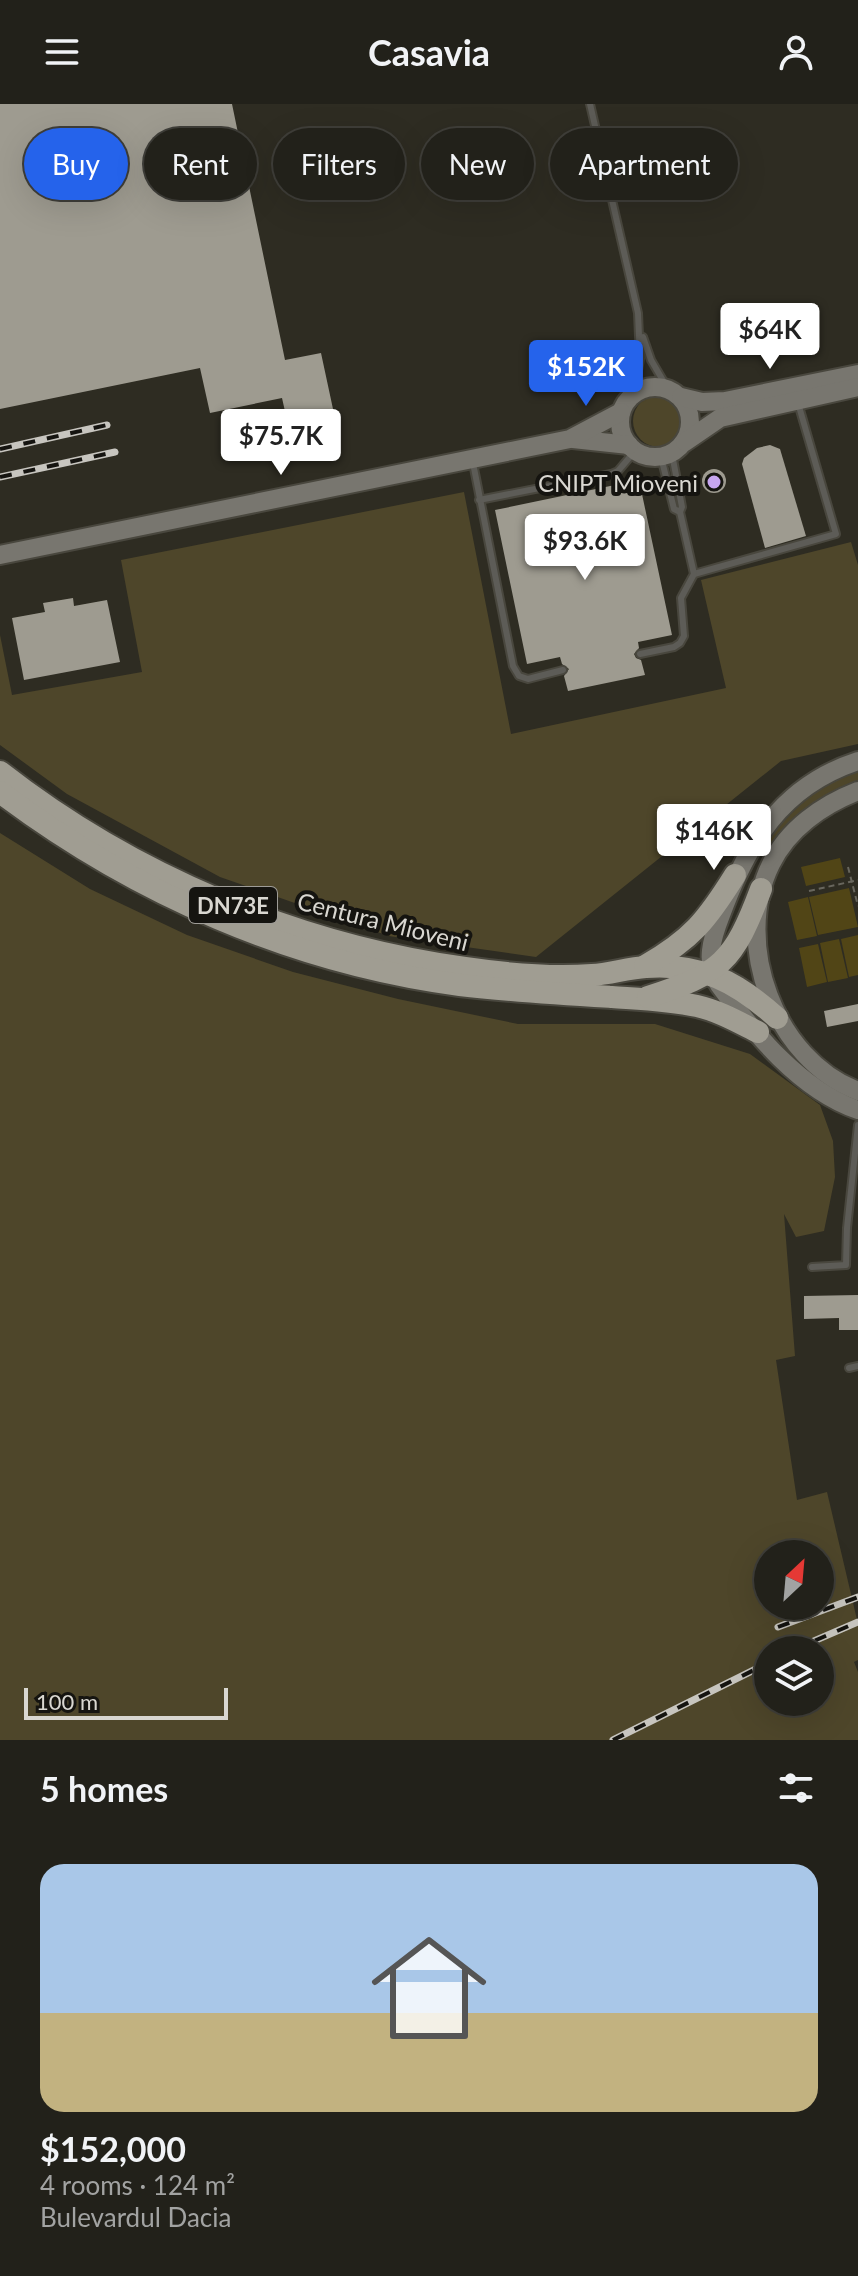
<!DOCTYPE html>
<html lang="en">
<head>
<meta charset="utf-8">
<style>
  :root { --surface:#22211a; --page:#2e2e27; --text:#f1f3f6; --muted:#a2a3a2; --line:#3f3e39; --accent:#2563eb }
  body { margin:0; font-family:Lato,sans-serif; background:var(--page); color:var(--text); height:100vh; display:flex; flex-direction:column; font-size:30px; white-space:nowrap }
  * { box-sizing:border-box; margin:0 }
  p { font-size:26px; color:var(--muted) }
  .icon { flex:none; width:44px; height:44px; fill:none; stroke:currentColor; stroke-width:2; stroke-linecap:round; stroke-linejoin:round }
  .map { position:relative; height:1636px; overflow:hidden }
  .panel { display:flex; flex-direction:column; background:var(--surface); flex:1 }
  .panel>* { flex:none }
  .banner { position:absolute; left:24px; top:24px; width:810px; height:72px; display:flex; gap:16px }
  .needle { width:52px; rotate:26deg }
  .controls { position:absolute; left:754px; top:1436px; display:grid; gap:16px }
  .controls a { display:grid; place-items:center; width:80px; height:80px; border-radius:50%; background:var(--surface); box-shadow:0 8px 32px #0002,0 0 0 2px var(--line); font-size:40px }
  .scale { position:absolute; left:24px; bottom:20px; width:204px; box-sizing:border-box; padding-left:8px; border:4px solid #d9d7d1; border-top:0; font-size:22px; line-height:28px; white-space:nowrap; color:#d9d7d1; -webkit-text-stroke:6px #151410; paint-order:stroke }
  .price { position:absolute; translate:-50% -68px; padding:0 18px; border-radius:8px; background:#fff; color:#222; font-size:26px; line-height:52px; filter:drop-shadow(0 2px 4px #0008) }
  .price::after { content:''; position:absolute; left:50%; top:48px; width:24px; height:18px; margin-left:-12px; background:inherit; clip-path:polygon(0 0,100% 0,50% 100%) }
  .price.active { background:var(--accent); color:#fff }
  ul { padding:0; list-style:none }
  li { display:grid; align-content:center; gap:16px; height:424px; padding:0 40px }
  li+li { border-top:2px solid var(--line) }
  li span { display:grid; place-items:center; height:248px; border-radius:24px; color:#555 }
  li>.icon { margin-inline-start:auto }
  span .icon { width:144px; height:144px; fill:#fffc; stroke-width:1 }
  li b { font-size:34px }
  h2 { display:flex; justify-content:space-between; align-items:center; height:96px; padding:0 40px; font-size:34px }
  .chip { padding:0 28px; border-radius:36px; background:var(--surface); box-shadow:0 8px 32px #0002,0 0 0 2px var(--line); font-size:28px; line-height:72px }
  .chip.active { background:var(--accent); color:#fff }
  header { display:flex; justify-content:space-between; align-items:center; height:104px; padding:0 40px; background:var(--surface); font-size:36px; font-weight:700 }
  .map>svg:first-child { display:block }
  .green { fill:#4e462a; fill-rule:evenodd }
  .water { fill:#514516 }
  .building { fill:#9e9b90 }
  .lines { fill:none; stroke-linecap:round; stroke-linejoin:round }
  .lane-casing { stroke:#49473e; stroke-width:10 }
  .secondary-casing { stroke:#49473e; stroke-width:22 }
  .highway-casing { stroke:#49473e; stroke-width:26 }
  .path { stroke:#68665d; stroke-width:2; stroke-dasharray:6 4; stroke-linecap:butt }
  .lane { stroke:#5d5c57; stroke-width:6 }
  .secondary { stroke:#78766f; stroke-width:18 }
  .highway { stroke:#a09d92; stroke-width:22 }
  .rail-casing { stroke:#c7c5bf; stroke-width:7 }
  .rail { stroke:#151410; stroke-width:4; stroke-dasharray:12; stroke-linecap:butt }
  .poi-dot { fill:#c7a6f0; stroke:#151410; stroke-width:3 }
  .labels { text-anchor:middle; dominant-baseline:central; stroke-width:8; stroke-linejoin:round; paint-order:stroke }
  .shield { fill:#151410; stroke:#9e9c97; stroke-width:2 }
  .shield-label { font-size:22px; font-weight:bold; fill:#d9d7d1 }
  .poi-label { font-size:24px; fill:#d9d7d1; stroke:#151410; text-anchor:end }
  .street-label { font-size:24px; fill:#d9d7d1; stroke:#151410 }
</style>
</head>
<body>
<header><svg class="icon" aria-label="menu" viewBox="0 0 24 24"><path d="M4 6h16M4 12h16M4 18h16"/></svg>Casavia<svg class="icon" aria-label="person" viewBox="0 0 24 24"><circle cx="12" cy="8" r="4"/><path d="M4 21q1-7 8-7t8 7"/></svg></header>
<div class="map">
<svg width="858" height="1636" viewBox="0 0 858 1636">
  <rect width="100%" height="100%" fill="#2e2c22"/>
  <g class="green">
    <circle cx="659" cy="317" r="26"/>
    <polygon points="464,388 511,630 726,584 701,476 851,438 858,461 858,640 781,657 536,853 389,832 220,773 67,690 0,641 0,531 12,591 142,568 121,456"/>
    <path d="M858 667V676C822 688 796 714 771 741L766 738C791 707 819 679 858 667Z"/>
    <path d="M0 729 90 785 187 831 293 868 398 895 518 920H655L750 950 820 1001 833 1037 835 1073 824 1127 796 1133 784 1110 795 1252 776 1256 797 1396 827 1388 858 1520V1556L854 1558 858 1568V1636H0ZM768 1450H820V1502H768ZM768 1546H820V1598H768Z"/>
  </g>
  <g class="water">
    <polygon points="840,754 845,773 806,782 801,763"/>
    <polygon points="849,784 858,823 818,831 809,793"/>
    <polygon points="808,793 817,832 797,836 788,798"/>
    <polygon points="858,831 858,871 849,873 841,835"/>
    <polygon points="839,835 848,874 828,878 820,839"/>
    <polygon points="818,840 827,878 807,883 799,844"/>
  </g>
  <g class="building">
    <polygon points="0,0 232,0 285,256 321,249 339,333 293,343 282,294 210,309 200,264 0,305"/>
    <polygon points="770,341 780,345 806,432 765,444 742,360 744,354 757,344"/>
    <circle cx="714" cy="377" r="12"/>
    <polygon points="639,376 672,531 638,538 639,544 634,550 636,554 641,556 645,571 568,587 564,572 569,565 562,560 560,553 527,560 495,406"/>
    <polygon points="73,494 74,502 107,496 120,558 24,576 12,514 45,508 43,499"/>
    <polygon points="858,900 858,917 827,923 824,907"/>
    <polygon points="858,1191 858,1226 839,1226 839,1214 804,1215 804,1192"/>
  </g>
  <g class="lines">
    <defs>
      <g id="lane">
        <polyline points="590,0 638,209 640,255 634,290"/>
        <polyline points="643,233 651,256 668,285"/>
        <polyline points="661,353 674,405 680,408"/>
        <polyline points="473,359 513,562 519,572 528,575 563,566"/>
        <polyline points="479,396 611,370 618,367 635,347"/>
        <polyline points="694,470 836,430 798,299"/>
        <polyline points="640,550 674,543 680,539 684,532 681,494 694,470 680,408 682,403 672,350"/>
        <polyline points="812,1163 846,1161 847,1124 858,1021"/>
        <polyline points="849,1264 858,1262"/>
      </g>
      <g id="secondary">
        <circle cx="655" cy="318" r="35"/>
        <polyline points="681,293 702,298 725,297 858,270"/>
        <polyline points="573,335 629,341"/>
        <polyline points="685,338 720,314 858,283"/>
        <polyline points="0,451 570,335 621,308"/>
        <path d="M858 657C781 682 747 740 721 811 712 834 704 859 719 881 754 929 800 986 858 1006"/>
        <path d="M858 687C822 701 788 725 771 760 732 839 775 956 858 987"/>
      </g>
      <g id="highway">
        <path d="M0 668C133 772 298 841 465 864 506 870 550 874 592 871 610 870 628 864 646 863 702 859 737 878 777 914"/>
        <path d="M0 688C134 789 293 859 460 881 511 887 562 890 612 893 640 895 669 896 697 902 719 907 738 918 758 928"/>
        <path d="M645 862C692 835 707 816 735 771"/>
        <path d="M648 893C721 870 734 857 761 785"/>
      </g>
    </defs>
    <use href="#lane" class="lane-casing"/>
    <use href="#secondary" class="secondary-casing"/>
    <use href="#highway" class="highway-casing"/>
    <g class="path">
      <polyline points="848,763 858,802"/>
      <polyline points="809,787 858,776"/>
    </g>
    <use href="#lane" class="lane"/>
    <use href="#secondary" class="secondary"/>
    <use href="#highway" class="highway"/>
    <defs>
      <g id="rail">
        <polyline points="0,345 107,321"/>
        <polyline points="0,373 115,348"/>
        <polyline points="778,1523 858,1493"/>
        <polyline points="793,1546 858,1518"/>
        <polyline points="613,1636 768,1559"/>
      </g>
    </defs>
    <use href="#rail" class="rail-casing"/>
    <use href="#rail" class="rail"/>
  </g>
  <circle class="poi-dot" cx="714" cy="378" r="8"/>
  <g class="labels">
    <rect class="shield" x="189" y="783" width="88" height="36" rx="6"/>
    <g class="shield-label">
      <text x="233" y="801">DN73E</text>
    </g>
    <g class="poi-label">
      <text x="698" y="378">CNIPT Mioveni</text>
    </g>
    <g class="street-label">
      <text transform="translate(383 817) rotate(14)">Centura Mioveni</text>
    </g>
  </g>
</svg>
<div class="controls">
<a><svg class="needle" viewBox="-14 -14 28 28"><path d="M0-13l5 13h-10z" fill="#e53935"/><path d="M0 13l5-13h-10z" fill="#a2a3a2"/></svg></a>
<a><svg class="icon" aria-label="layers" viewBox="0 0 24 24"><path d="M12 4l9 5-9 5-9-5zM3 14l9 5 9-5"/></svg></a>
</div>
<div class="scale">100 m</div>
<b class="price" style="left:770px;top:267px">$64K</b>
<b class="price active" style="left:586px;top:304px">$152K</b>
<b class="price" style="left:281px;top:373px">$75.7K</b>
<b class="price" style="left:585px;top:478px">$93.6K</b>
<b class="price" style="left:714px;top:768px">$146K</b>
<div class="banner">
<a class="chip active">Buy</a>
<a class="chip">Rent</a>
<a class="chip">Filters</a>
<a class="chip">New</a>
<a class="chip">Apartment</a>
</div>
</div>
<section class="panel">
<h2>5 homes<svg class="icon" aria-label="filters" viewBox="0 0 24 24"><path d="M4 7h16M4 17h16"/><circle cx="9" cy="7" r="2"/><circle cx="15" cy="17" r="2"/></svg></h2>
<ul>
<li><span style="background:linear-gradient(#a9c7e8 60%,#c2b280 0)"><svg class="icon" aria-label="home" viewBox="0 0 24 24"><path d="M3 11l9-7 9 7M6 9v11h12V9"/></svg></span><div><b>$152,000</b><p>4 rooms · 124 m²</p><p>Bulevardul Dacia</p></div></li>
</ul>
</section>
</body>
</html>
